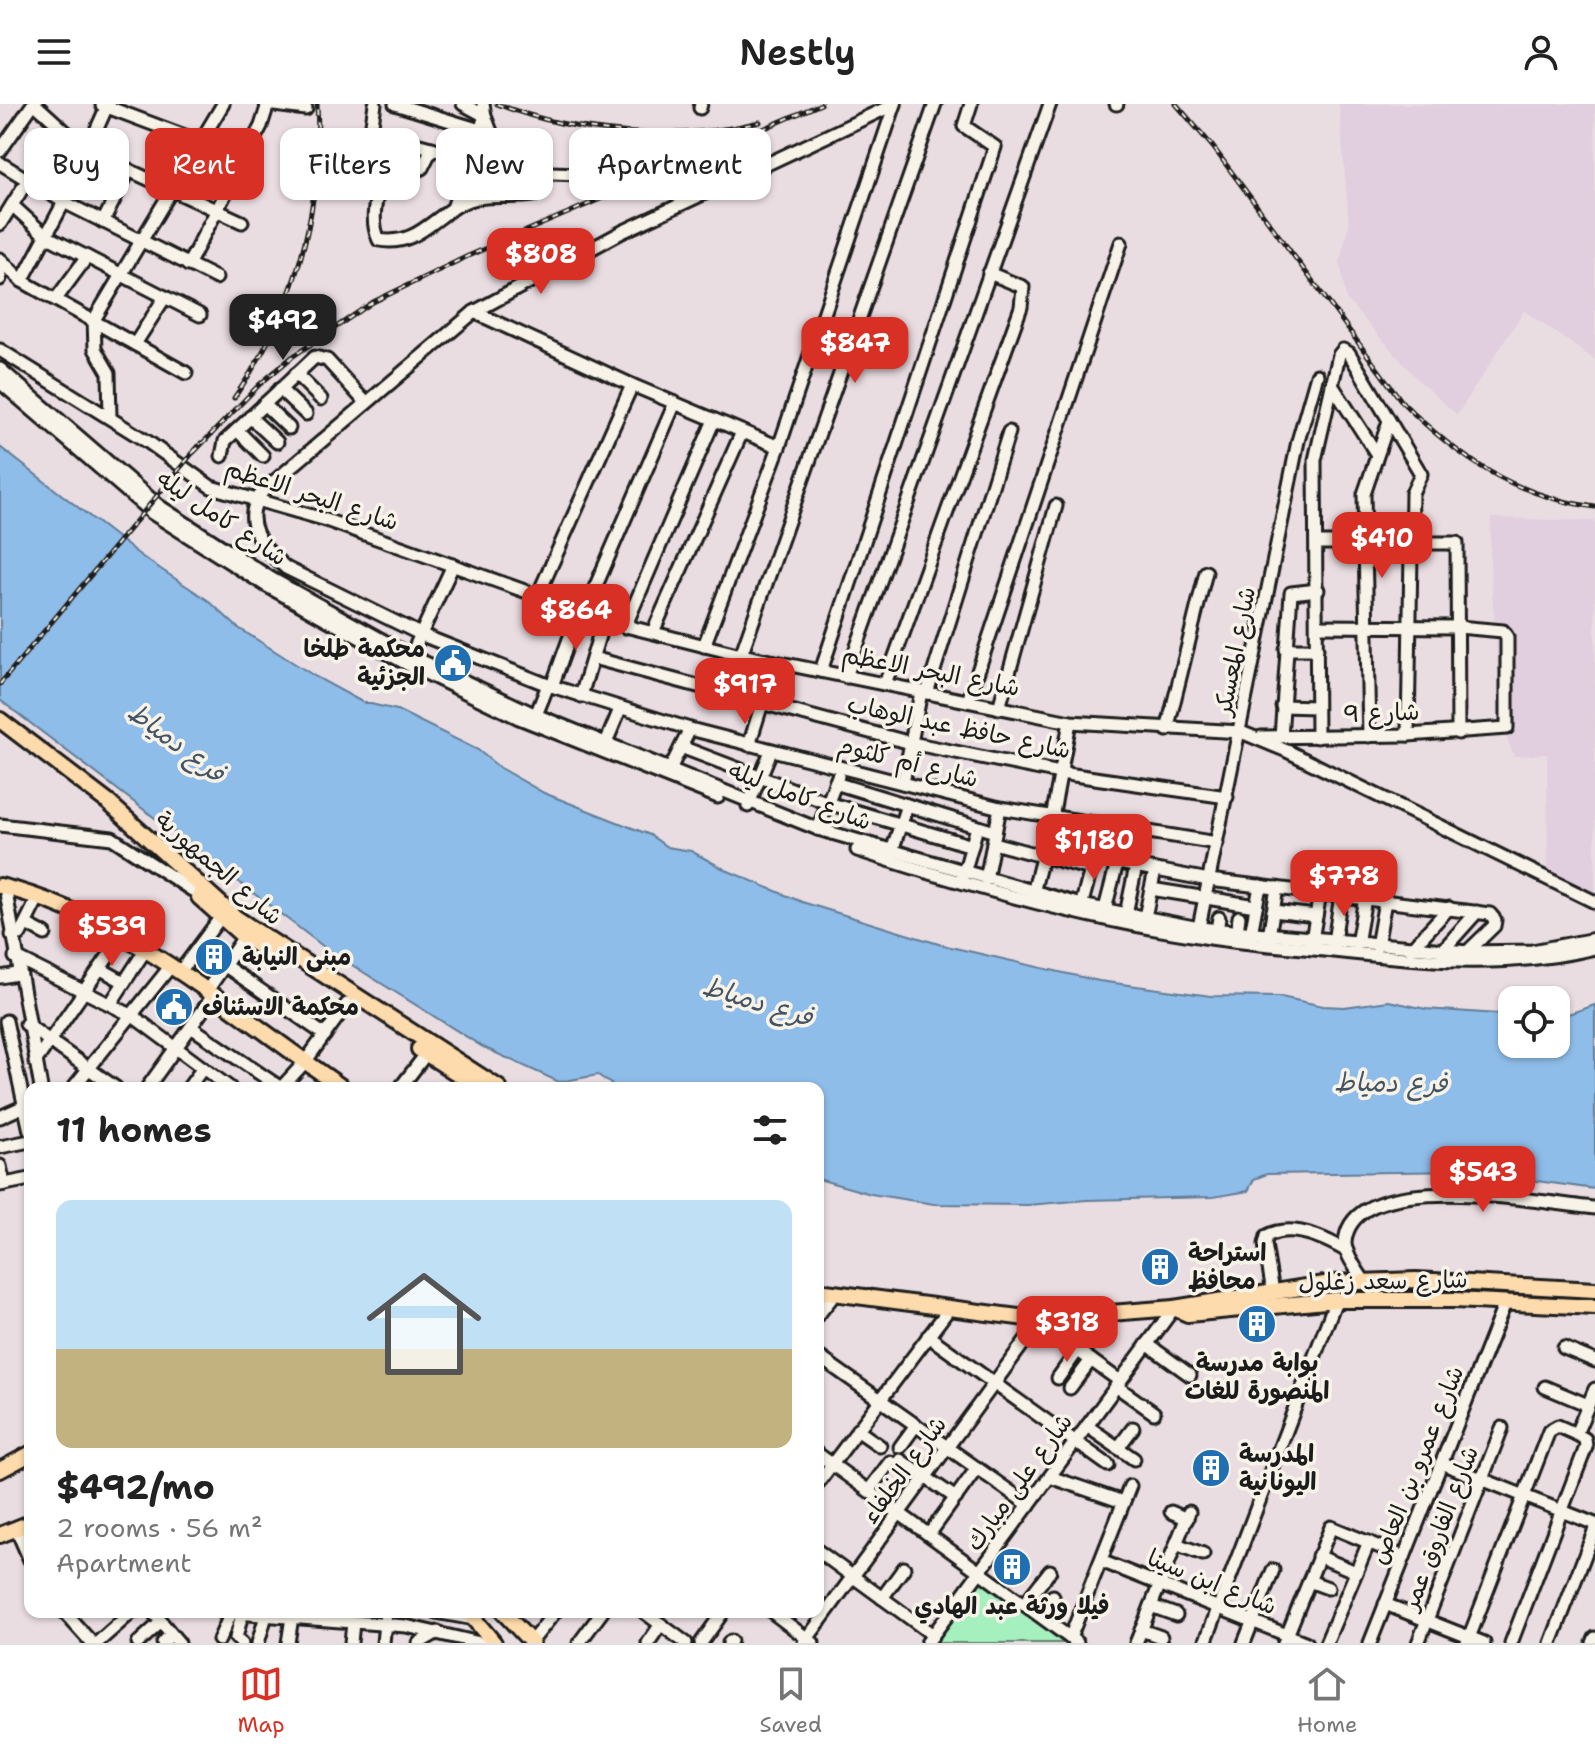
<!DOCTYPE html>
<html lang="en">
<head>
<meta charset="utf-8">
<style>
  :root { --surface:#fff; --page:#f6f6f6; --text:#222; --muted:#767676; --line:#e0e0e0; --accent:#d93025 }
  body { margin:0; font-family:"Shantell Sans","Playpen Sans Arabic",sans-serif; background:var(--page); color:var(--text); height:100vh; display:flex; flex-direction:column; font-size:30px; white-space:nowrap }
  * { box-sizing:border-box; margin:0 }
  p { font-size:26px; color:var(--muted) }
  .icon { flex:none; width:44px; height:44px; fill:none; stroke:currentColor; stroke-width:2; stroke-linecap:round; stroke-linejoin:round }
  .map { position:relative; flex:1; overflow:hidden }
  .side { position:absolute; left:24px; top:978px; width:800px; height:536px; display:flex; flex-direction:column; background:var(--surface); border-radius:16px; box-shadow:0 2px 6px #0004 }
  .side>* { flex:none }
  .hud { position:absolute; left:24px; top:24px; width:800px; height:72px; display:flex; gap:16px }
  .fabs { position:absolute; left:1498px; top:882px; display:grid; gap:16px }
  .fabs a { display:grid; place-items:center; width:72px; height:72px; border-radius:16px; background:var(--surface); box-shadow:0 2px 6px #0004; font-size:40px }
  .price { position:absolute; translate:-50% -68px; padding:0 18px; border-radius:16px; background:var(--accent); color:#fff; font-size:26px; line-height:52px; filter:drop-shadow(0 2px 4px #0008) }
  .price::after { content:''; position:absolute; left:50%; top:48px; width:24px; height:18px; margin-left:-12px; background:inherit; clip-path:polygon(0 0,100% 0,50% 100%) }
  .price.selected { background:#222; color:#fff }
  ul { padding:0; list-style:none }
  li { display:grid; align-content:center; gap:16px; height:424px; padding:0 32px }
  li span { display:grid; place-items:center; height:248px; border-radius:16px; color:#555 }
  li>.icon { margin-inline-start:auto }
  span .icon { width:144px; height:144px; fill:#fffc; stroke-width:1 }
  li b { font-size:34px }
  h2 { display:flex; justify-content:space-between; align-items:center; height:96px; padding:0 32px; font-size:34px }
  .pill { padding:0 28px; border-radius:16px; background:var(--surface); box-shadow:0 2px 6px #0004; font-size:28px; line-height:72px }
  .pill.selected { background:var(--accent); color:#fff }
  header { display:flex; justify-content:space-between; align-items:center; height:104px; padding:0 32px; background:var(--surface); font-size:36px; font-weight:600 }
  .tabs { display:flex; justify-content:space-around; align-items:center; height:112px; border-top:2px solid var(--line); background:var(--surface); font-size:22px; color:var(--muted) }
  .tabs a { display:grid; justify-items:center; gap:4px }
  .tabs .selected { color:var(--accent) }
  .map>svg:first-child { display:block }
  .built { fill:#e1cede }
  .green { fill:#a6efbe; stroke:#61866d; stroke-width:2 }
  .water { fill:#8fbde9; stroke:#617d97; stroke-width:2 }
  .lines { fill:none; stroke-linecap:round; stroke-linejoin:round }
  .minor-casing { stroke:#1c1c1c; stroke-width:17 }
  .major-casing { stroke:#1c1c1c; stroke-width:20 }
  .minor { stroke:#f7f3e8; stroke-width:11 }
  .major { stroke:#fedbac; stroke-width:14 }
  .rail-casing { stroke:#1c1c1c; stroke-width:5 }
  .rail { stroke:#f7f3e8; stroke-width:2; stroke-dasharray:6; stroke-linecap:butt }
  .labels { text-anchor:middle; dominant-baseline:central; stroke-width:7; stroke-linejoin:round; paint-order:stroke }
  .street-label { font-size:24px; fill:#1c1c1c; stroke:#f7f3e8 }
  .poi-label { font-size:24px; font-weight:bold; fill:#1c1c1c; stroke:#f7f3e8; text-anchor:start }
  .water-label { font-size:26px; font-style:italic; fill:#445464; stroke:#f7f3e8 }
</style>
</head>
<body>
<header><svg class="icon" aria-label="menu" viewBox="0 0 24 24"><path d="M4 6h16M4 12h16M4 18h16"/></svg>Nestly<svg class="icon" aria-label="person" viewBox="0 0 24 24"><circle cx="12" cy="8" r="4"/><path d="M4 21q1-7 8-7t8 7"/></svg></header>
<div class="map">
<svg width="1595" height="1539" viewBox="0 0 1595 1539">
  <rect width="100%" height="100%" fill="#eadde2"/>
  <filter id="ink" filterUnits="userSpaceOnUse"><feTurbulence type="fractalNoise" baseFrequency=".0125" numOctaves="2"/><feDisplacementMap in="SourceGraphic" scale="16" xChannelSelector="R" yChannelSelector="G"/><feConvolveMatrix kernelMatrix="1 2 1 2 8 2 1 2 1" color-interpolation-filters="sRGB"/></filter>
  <g filter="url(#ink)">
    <g class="built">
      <polygon points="1339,0 1595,0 1595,256 1524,207 1457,311 1418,276 1346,195 1340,157 1349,120"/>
      <polygon points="1491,414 1595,417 1595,791 1548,772 1547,650 1514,652 1502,623 1490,458"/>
    </g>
    <polygon class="green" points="984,1473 1063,1539 936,1539"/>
    <polygon class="water" points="0,343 141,452 209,497 237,523 316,573 362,598 397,606 478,646 500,664 544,689 650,731 667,743 691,747 726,766 802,798 942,841 1099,877 1211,892 1281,893 1323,902 1344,903 1389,897 1426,905 1512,911 1512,940 1556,940 1556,914 1595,901 1595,1085 1464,1067 1267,1070 1254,1075 1248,1087 1213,1093 1087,1096 1028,1101 934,1100 871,1090 818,1075 818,984 617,984 598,971 559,978 483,943 328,846 0,596"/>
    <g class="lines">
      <defs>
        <g id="minor">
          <polyline points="35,0 87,47 242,118"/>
          <polyline points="266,0 306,5"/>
          <path d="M375 0 372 20C373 24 376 27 378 30 394 63 363 103 379 136 418 143 434 111 466 97 488 89 511 95 534 91L540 86 541 69"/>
          <polyline points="395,0 480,26"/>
          <polyline points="463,0 485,12 507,69"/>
          <path d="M895 0 622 128 474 208 263 387C239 416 262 444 286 464L422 531 548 581 690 625 1000 704 1217 739"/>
          <polyline points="1116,0 1117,0"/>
          <polyline points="102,1 198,37"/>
          <polyline points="700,4 701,0"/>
          <polyline points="378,30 469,54"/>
          <polyline points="0,47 33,0"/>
          <polyline points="0,59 64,98 216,174"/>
          <polyline points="466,63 488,67 581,70 590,69 597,60 628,63"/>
          <polyline points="379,77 422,64 432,44"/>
          <polyline points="12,101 46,132 200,211"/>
          <polyline points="453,104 485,12 483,0"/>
          <polyline points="103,118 129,66"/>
          <polyline points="0,120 60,25"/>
          <polyline points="0,155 22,177 186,269"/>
          <polyline points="188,161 261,22 268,0"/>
          <polyline points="0,175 2,157"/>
          <polyline points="22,177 64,98 108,0"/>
          <polyline points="56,195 87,153"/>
          <polyline points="474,208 632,281 779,343"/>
          <polyline points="135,240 165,193"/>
          <polyline points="0,246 148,338 211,383 323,415 614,519 741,551 1070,618 1241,628 1287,647 1595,798"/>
          <polyline points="0,265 159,402 272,475 411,552 536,611 818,725 1081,801 1199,824 1468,848 1532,847 1595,835"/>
          <polyline points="296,270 321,295"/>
          <polyline points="0,278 152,409 267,482 407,560 519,614 718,693"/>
          <polyline points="1332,281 1376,349"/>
          <polyline points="280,285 306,310"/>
          <polyline points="264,300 289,324"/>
          <polyline points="250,313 277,338"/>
          <polyline points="110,314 109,269 95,245 94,216 223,0"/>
          <polyline points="237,326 263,352"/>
          <polyline points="222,352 225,337 315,253 327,256 366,299"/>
          <polyline points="1318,439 1457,439 1458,629"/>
          <polyline points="538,491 632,281"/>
          <polyline points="585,507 675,299"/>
          <polyline points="625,523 714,316"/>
          <polyline points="653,528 742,328"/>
          <polyline points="704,542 779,343 895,0"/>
          <polyline points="1286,545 1317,545"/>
          <polyline points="741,551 935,0"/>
          <polyline points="593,554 911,639 1060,669 1227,693"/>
          <polyline points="409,556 453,461"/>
          <polyline points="821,567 995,43 964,22 971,0"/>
          <polyline points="846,573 1050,0"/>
          <polyline points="885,580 1021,203 1023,183 989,169"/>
          <polyline points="552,582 580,505"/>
          <polyline points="927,589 1009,328"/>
          <polyline points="581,592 604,515"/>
          <polyline points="968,597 1121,139"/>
          <polyline points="1282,602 1316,603"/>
          <polyline points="999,604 1056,402"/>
          <polyline points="536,611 548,581"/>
          <polyline points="1167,626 1206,468"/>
          <polyline points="1369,632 1364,390 1389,317"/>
          <polyline points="1261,633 1408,631 1507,624 1507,533 1503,527 1458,523 1318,522"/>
          <polyline points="1281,633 1291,489 1318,486"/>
          <polyline points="1317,633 1315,356 1339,251 1343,246 1349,249 1421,370 1412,389 1408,631"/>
          <polyline points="749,641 775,558"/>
          <polyline points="681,643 828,699 972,742"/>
          <polyline points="603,646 620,605"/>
          <polyline points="670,665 690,625"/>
          <polyline points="835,679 995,728"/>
          <polyline points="903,679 921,588"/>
          <polyline points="748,702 771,647"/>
          <polyline points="0,721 112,734 192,786"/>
          <polyline points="818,725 838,672"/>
          <polyline points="1048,730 1088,742 1095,756"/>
          <polyline points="993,739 1091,765"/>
          <path d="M857 746C964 781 1087 816 1198 832 1239 839 1282 842 1324 846 1414 856 1506 866 1595 844"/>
          <polyline points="889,756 907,701"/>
          <polyline points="1134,762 1141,727"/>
          <polyline points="963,773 977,723"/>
          <polyline points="986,775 1000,704"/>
          <polyline points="5,783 41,984"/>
          <polyline points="1151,785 1256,802"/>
          <polyline points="1032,793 1052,714 1070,618"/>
          <polyline points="1105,805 1117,759"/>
          <polyline points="1080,806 1093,758 1098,755 1209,776 1490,810 1495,816 1494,822 1465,850"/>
          <polyline points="1273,807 1316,812"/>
          <polyline points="1126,810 1136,762"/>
          <polyline points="1145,813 1155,766"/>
          <polyline points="26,820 45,830"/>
          <polyline points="1217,826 1219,814"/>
          <polyline points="1198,828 1298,337 1317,271"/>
          <polyline points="1237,828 1239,813"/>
          <polyline points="1251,830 1260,782"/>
          <polyline points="12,831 20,830 38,794"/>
          <polyline points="1269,832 1277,784"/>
          <polyline points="1312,836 1320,789"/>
          <polyline points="1334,838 1341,791"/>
          <polyline points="1357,840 1365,794"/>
          <polyline points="77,842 90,817"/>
          <polyline points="1377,842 1385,797"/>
          <polyline points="1411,845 1449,804"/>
          <polyline points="1442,847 1477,808"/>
          <polyline points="15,853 133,912 230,984"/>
          <polyline points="224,861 325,931"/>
          <polyline points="101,865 124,878"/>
          <polyline points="179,869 220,814"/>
          <polyline points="0,873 17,870"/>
          <polyline points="206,888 244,833"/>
          <polyline points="111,899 144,848"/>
          <polyline points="6,917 30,1027"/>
          <polyline points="26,920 116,984"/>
          <polyline points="191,923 281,984 305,958 347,900"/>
          <polyline points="35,958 121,834"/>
          <polyline points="189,983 203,964"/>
          <polyline points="73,984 170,863"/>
          <polyline points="147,984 213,892"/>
          <polyline points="400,984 426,950"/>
          <polyline points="0,1013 29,1000"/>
          <polyline points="0,1043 30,1037"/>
          <polyline points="0,1062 4,1080"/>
          <polyline points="0,1081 30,1075"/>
          <path d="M1364 1177C1358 1167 1345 1151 1345 1139 1350 1060 1547 1100 1595 1104"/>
          <path d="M1273 1188 1265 1140 1267 1132C1292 1118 1325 1134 1347 1147"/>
          <polyline points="818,1211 834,1191"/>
          <polyline points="1034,1215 1120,1277"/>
          <polyline points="928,1232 1108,1361"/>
          <polyline points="1147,1240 1190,1271"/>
          <polyline points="1564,1244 1595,1257"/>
          <polyline points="818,1252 1029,1401"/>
          <polyline points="1058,1274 1078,1246"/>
          <polyline points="1116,1282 1154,1309"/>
          <polyline points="1545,1283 1588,1301"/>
          <polyline points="1070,1284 1091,1256"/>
          <polyline points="1087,1322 1134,1355"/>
          <polyline points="857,1326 880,1342"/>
          <polyline points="900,1343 916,1321"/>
          <polyline points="1118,1344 1133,1324"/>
          <polyline points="818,1350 1077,1539"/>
          <polyline points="900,1356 956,1394"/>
          <polyline points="1441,1359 1595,1420"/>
          <polyline points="1050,1373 1123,1398"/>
          <polyline points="818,1379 949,1205"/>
          <polyline points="869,1386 890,1358"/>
          <polyline points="1171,1408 1187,1415"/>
          <polyline points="16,1424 30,1456"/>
          <polyline points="930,1429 977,1364"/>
          <polyline points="1176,1440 1203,1450"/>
          <polyline points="818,1447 933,1531"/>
          <polyline points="1318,1452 1356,1468"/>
          <polyline points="1101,1457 1307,1539"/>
          <polyline points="1309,1477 1328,1484"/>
          <polyline points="882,1494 904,1464"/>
          <polyline points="1025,1499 1050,1467"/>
          <polyline points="1385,1500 1484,1539"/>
          <polyline points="1151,1502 1176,1511"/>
          <polyline points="64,1508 92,1539"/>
          <polyline points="153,1508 179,1539"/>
          <polyline points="222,1508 406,1522 480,1539"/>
          <polyline points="436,1508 474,1515"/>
          <polyline points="644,1508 686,1539"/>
          <polyline points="772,1508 813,1539"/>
          <polyline points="1041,1511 1053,1492"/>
          <polyline points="1141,1526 1161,1533"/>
          <polyline points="1070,1534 1130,1382"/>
          <polyline points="219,1536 231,1509"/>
          <polyline points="531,1538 555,1508"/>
          <polyline points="97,1539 132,1508"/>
          <polyline points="138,1539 161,1518"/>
          <polyline points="163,1539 171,1530"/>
          <polyline points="242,1539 236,1534 242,1510"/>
          <polyline points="258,1539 267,1508"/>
          <polyline points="288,1539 292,1513"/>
          <polyline points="351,1539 353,1518"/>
          <polyline points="383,1539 386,1508"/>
          <polyline points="419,1539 438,1528"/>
          <polyline points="579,1539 602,1508"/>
          <polyline points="648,1539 661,1520"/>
          <polyline points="701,1539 723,1508"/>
          <polyline points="729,1539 731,1537"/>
          <polyline points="804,1539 1039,1218"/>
          <polyline points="927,1539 1174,1204"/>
          <polyline points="1136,1539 1189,1408"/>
          <polyline points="1205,1539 1336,1196"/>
          <polyline points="1244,1539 1273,1466"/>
          <polyline points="1284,1539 1331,1423 1404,1453"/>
          <polyline points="1326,1539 1369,1438"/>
          <polyline points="1370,1539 1505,1199"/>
          <polyline points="1418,1539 1502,1324"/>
          <polyline points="1467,1539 1549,1327 1558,1322 1576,1330"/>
          <polyline points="1511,1539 1586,1343 1585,1335 1576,1330 1595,1285"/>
          <polyline points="1551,1539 1595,1425"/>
          <polyline points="1593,1539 1595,1534"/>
        </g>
        <g id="major">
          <polyline points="0,616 109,699 236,814 499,984"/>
          <path d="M0 782C126 812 238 913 343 984"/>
          <polyline points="199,793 244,833 267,847"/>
          <polyline points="419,945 480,984"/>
          <polyline points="818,1187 1034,1215 1174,1204 1331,1179 1416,1176 1595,1186"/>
          <polyline points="1174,1204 1188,1210 1336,1196 1454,1196 1595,1203"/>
          <polyline points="0,1366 30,1350"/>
          <polyline points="0,1431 30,1419"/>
          <polyline points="468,1508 494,1539"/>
          <polyline points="503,1508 532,1539"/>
        </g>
      </defs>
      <use href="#minor" class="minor-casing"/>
      <use href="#major" class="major-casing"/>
      <use href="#minor" class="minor"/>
      <use href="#major" class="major"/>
      <defs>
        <g id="rail">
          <path d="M497 0C576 31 676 39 760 18"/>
          <path d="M1176 0 1213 43 1403 299C1458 354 1516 393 1595 403"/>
          <path d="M234 294C295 207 323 106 317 0"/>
          <polyline points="194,348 259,281 292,253 373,198 468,152 821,0"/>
          <polyline points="0,580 201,339"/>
        </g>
      </defs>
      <use href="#rail" class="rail-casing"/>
      <use href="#rail" class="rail"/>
    </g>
  </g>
  <defs>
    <symbol id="civic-disc" viewBox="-11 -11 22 22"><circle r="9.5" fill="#1f6fb2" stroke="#f7f3e8"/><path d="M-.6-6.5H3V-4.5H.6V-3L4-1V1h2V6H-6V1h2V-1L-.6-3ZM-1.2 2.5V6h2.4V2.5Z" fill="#fff"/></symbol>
    <symbol id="building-disc" viewBox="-11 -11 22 22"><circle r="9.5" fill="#1f6fb2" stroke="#f7f3e8"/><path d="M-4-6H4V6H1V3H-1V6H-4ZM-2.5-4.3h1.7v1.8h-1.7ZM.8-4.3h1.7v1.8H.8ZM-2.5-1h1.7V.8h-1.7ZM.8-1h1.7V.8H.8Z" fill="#fff"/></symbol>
  </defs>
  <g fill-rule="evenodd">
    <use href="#civic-disc" x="431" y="537" width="44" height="44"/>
    <use href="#building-disc" x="192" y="831" width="44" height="44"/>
    <use href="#civic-disc" x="152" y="881" width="44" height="44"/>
    <use href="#building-disc" x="1138" y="1141" width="44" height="44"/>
    <use href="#building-disc" x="1235" y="1198" width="44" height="44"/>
    <use href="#building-disc" x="1189" y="1342" width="44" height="44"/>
    <use href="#building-disc" x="990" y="1441" width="44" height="44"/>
  </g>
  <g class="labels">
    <g class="street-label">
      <text transform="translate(312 391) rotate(18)">شارع البحر الاعظم</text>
      <text transform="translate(222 414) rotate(34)">شارع كامل ليله</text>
      <text transform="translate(1235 547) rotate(-79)">شارع المعسكر</text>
      <text transform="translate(931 567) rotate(11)">شارع البحر الاعظم</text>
      <text transform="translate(1381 609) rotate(-2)">شارع 9</text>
      <text transform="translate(959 623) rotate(12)">شارع حافظ عبد الوهاب</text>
      <text transform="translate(908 658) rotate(14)">شارع أم كلثوم</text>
      <text transform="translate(800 692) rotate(21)">شارع كامل ليله</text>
      <text transform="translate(219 764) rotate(41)">شارع الجمهورية</text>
      <text transform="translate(1383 1177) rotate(-1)">شارع سعد زغلول</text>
      <text transform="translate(1417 1361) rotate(-68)">شارع عمرو بن العاص</text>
      <text transform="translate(904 1366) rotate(-54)">شارع الخلفاء</text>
      <text transform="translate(1019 1378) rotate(-54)">شارع على مبارك</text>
      <text transform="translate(1440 1424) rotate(-69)">شارع الفاروق عمر</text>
      <text transform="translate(1212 1478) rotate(22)">شارع ابن سينا</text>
    </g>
    <g class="poi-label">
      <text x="425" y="545" text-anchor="end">محكمة طلخا<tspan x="425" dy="28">الجزئية</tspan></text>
      <text x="242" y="853">مبنى النيابة</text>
      <text x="202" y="903">محكمة الاسئناف</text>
      <text x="1188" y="1149">استراحة<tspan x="1188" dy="28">محافظ</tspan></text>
      <text x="1257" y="1259" text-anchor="middle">بوابة مدرسة<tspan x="1257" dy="28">المنصورة للغات</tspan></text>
      <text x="1239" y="1350">المدرسة<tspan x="1239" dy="28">اليونانية</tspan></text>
      <text x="1012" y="1502" text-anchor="middle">فيلا ورثة عبد الهادي</text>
    </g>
    <g class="water-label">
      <text transform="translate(177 638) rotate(37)">فرع دمياط</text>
      <text transform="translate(758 897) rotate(17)">فرع دمياط</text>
      <text transform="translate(1391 978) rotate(1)">فرع دمياط</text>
    </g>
  </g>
</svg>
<div class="fabs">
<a><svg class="icon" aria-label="locate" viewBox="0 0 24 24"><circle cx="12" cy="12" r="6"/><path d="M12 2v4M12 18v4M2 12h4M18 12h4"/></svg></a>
</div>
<b class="price" style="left:541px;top:192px">$808</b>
<b class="price selected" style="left:283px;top:258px">$492</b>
<b class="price" style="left:855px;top:281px">$847</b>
<b class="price" style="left:1382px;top:476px">$410</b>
<b class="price" style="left:576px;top:548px">$864</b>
<b class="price" style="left:745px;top:622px">$917</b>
<b class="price" style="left:1094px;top:778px">$1,180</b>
<b class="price" style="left:1344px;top:814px">$778</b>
<b class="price" style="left:112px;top:864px">$539</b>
<b class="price" style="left:1483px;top:1110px">$543</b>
<b class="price" style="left:1067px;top:1260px">$318</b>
<div class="hud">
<a class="pill">Buy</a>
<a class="pill selected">Rent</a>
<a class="pill">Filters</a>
<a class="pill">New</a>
<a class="pill">Apartment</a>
</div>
<section class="side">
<h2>11 homes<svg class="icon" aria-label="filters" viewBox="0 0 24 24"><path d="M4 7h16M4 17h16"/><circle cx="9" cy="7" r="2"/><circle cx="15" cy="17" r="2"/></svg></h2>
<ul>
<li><span style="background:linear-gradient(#bfe0f5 60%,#c2b280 0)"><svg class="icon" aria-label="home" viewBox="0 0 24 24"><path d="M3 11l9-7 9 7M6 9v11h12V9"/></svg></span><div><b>$492/mo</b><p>2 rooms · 56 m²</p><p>Apartment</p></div></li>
</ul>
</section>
</div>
<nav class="tabs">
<a class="selected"><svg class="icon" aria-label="map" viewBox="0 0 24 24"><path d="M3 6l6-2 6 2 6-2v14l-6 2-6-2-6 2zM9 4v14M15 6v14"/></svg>Map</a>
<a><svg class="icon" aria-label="saved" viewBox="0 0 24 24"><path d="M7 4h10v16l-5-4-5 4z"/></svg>Saved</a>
<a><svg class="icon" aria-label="home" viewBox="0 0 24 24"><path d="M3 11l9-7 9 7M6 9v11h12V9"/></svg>Home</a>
</nav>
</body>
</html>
